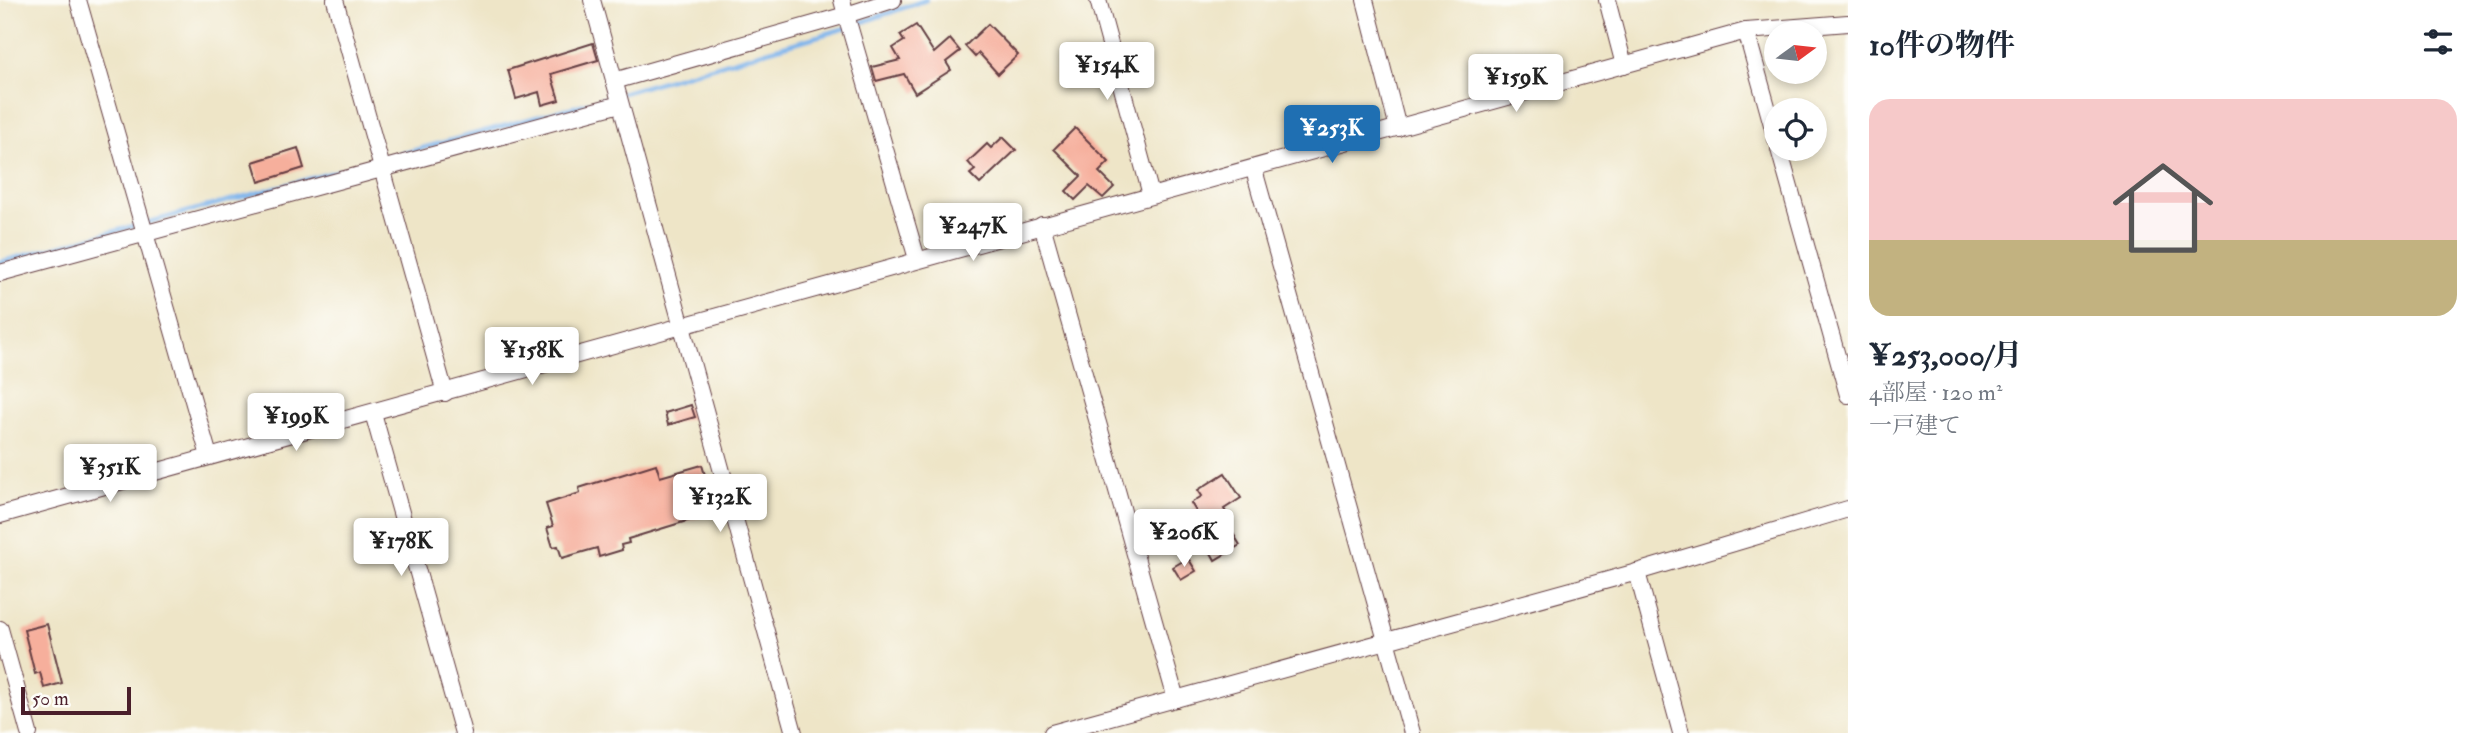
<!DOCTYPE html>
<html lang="ja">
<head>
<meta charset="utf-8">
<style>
  :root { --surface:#fff; --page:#f2f2f3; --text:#1f2937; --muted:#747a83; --accent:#1f6fb2 }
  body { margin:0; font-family:"IM FELL Double Pica","Noto Serif JP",serif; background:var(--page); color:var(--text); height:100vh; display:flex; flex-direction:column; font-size:26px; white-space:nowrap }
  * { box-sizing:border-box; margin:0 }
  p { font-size:23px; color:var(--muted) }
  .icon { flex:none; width:38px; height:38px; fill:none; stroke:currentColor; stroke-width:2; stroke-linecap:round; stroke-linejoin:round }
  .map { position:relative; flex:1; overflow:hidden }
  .panel { display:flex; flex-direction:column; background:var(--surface); width:630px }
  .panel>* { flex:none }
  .needle { width:46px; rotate:75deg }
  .fabs { position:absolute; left:1764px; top:21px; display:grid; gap:14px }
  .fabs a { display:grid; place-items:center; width:63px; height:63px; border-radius:50%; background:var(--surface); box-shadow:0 4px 10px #0003; font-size:35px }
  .scale { position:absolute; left:21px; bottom:18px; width:110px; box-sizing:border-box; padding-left:7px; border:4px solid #4a1f2b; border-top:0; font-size:19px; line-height:24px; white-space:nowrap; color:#4a1f2b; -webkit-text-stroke:5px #fdfcf7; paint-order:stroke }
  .price { position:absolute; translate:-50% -60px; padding:0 16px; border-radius:7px; background:#fff; color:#222; font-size:23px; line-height:46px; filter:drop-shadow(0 2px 4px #0008) }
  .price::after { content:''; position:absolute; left:50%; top:42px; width:21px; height:16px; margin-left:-10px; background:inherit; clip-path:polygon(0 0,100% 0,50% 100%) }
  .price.selected { background:var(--accent); color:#fff }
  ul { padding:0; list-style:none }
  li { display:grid; align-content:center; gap:14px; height:371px; padding:0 21px }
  li span { display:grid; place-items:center; height:217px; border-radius:21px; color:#555 }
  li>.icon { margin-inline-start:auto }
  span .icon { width:126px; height:126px; fill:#fffc; stroke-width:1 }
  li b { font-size:30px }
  h2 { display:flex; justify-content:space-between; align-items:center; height:84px; padding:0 21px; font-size:30px }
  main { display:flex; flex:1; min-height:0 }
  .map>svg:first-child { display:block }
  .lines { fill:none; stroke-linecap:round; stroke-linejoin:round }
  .stream { stroke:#7db4ec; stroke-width:4.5 }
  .building { fill:#f6af9c }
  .minor-casing { stroke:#633d42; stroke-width:18 }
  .minor { stroke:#fff; stroke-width:16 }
</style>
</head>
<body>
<main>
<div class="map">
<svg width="1848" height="733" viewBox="0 0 1848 733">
  <rect width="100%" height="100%" fill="#fdfcf7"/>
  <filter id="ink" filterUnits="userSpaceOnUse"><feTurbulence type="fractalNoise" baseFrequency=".0143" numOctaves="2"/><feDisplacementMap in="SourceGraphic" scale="14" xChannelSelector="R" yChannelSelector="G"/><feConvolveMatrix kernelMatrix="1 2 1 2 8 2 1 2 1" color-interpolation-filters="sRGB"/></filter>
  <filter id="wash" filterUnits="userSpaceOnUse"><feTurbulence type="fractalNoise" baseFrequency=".00686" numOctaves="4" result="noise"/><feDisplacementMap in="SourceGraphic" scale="28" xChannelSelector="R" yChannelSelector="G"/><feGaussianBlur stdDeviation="1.57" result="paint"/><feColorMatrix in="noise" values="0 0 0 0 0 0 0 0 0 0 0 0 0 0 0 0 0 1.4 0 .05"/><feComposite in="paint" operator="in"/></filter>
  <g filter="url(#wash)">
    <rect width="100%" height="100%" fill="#eee5c7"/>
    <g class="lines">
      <g class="stream">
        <polyline points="854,25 926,0"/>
        <polyline points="622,93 846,28"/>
        <polyline points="146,223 614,96"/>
        <polyline points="0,262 138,225"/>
      </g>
    </g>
    <g id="blocks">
      <g class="building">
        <polygon points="988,24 1018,55 998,74 979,53 975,57 965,46"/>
        <polygon points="916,25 934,53 950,39 960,51 946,62 951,70 915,93 904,74 876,81 872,67 900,60 893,48 904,41 900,35"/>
        <polygon points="593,43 598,60 551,74 559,100 542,105 539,92 516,99 508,70"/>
        <polygon points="1075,128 1109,162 1099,172 1114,187 1103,198 1089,186 1075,200 1066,191 1081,176 1054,149"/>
        <polygon points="1003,137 1016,150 980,184 970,174 975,170 968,162 987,144 991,148"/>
        <polygon points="298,148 304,168 259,182 253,162"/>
        <polygon points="691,405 695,417 668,425 665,413"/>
        <polygon points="656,464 660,477 702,465 716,512 628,539 629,543 621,545 622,550 599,557 597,548 562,558 558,546 553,547 547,528 553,526 546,504 580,493 579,488"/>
        <polygon points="1225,473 1241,498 1224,509 1230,519 1226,522 1240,545 1215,560 1205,542 1212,538 1191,503 1202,496 1198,490"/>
        <polygon points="1188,558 1196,571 1181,580 1173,567"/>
        <polygon points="47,624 62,683 44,688 40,672 35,674 24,630"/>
      </g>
    </g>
  </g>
  <g filter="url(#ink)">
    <use href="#blocks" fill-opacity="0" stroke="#633d42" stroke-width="2"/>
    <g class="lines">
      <defs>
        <g id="minor">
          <polyline points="78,0 209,456"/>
          <polyline points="335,0 445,393"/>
          <polyline points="592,0 794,733"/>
          <polyline points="842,0 846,15 893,0"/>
          <polyline points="1098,0 1151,195"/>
          <polyline points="1365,0 1398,128"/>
          <polyline points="1607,0 1624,65"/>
          <polyline points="1746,31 1776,139"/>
          <polyline points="614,81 846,15 917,259"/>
          <polyline points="1779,149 1848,395"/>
          <polyline points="1257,167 1254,170 1412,733"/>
          <polyline points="1042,225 1176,699"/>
          <polyline points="0,273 620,104"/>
          <polyline points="373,413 463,733"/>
          <polyline points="0,515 1746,31 1848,23"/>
          <polyline points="1637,572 1681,733"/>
          <polyline points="0,629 29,733"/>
          <polyline points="1052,733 1637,572 1848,509"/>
        </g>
      </defs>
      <use href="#minor" class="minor-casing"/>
      <use href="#minor" class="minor"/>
    </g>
  </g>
</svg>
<div class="fabs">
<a><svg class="needle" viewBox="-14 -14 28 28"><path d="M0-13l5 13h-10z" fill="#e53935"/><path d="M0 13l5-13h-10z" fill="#747a83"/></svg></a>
<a><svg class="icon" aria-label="locate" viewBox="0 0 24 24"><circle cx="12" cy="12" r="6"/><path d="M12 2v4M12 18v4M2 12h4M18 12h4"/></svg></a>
</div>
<div class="scale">50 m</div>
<b class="price" style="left:1107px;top:102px">¥154K</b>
<b class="price" style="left:1516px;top:114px">¥159K</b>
<b class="price selected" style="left:1332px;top:165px">¥253K</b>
<b class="price" style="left:973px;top:263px">¥247K</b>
<b class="price" style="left:532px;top:387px">¥158K</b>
<b class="price" style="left:296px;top:453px">¥199K</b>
<b class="price" style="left:110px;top:504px">¥351K</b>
<b class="price" style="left:720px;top:534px">¥132K</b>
<b class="price" style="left:1184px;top:569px">¥206K</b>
<b class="price" style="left:401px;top:578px">¥178K</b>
</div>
<section class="panel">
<h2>10件の物件<svg class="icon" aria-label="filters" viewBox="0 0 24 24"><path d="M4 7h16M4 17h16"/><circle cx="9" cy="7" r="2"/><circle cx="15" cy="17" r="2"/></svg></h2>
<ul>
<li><span style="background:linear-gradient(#f6c9c9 65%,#c2b280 0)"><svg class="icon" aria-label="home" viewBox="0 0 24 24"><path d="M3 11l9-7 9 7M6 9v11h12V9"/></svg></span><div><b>¥253,000/月</b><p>4部屋 · 120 m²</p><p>一戸建て</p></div></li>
</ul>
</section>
</main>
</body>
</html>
